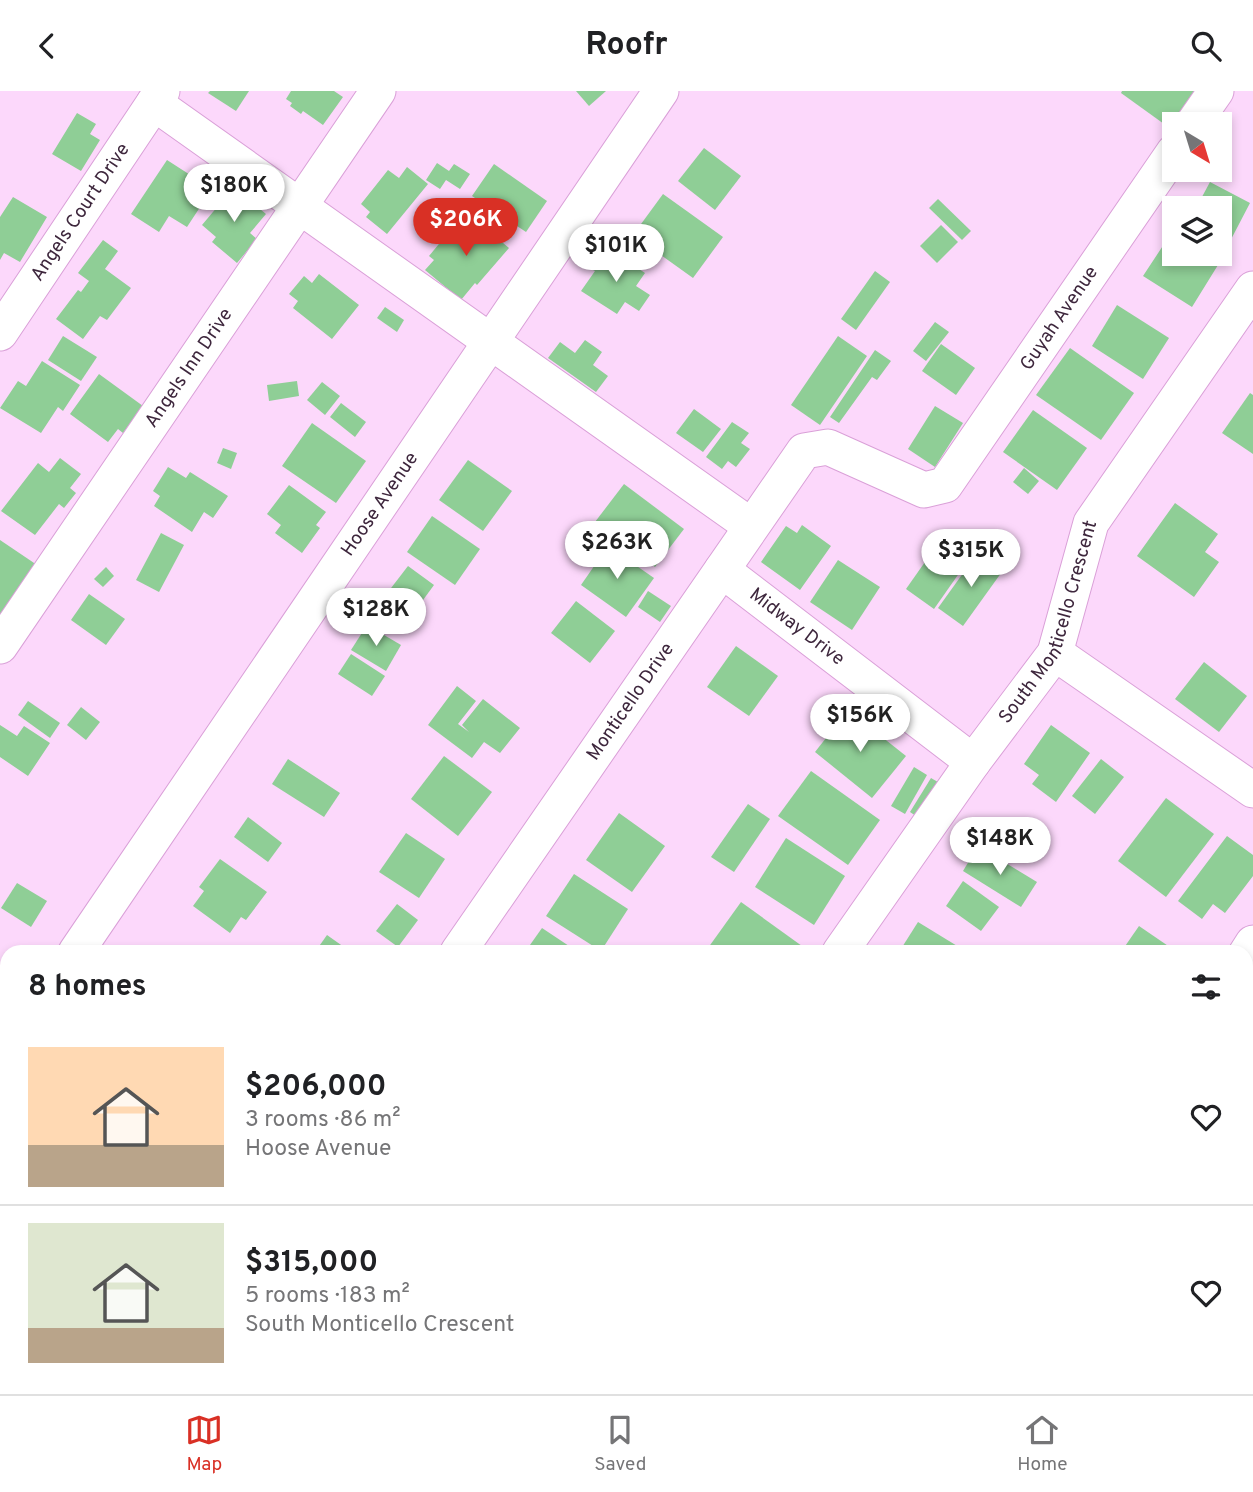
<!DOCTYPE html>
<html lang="en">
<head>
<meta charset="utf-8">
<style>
  :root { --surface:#fff; --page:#f2f2f2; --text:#202124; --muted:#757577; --line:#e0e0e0; --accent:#d93025 }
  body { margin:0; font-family:Overpass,sans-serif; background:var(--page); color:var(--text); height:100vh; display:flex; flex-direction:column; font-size:26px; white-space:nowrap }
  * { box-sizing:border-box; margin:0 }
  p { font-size:23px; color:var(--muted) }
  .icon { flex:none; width:38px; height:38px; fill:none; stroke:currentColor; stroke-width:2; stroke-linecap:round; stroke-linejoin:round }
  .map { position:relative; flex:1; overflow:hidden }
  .details { position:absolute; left:0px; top:854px; width:1253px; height:450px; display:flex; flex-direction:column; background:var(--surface); border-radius:21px 21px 0 0; box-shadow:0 4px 10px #0003 }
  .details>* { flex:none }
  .needle { width:46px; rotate:142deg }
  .buttons { position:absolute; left:1162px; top:21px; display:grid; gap:14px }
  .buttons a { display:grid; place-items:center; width:70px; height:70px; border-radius:0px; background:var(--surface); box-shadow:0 4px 10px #0003; font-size:35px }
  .price { position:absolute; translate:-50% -60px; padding:0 16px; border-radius:24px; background:#fff; color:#222; font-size:23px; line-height:46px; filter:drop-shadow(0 2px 4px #0008) }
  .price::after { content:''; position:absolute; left:50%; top:42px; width:21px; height:16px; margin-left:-10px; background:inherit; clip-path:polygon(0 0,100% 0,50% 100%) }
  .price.selected { background:var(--accent); color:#fff }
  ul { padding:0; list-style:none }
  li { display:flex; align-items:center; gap:21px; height:175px; padding:0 28px }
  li+li { border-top:2px solid var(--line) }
  li span { display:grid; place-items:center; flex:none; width:196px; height:140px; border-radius:0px; color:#555 }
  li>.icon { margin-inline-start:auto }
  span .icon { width:84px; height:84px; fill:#fffc; stroke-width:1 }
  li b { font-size:30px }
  h2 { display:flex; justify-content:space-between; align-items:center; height:84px; padding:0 28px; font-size:30px }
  header { display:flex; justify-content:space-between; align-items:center; height:91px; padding:0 28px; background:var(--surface); font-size:32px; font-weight:700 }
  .tab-bar { display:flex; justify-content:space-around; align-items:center; height:98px; border-top:2px solid var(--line); background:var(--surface); font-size:19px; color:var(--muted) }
  .tab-bar a { display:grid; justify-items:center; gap:4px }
  .tab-bar .selected { color:var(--accent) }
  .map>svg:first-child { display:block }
  .building { fill:#8fce96 }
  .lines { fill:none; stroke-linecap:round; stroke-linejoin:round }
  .minor-casing { stroke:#daa0d8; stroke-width:37 }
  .minor { stroke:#fff; stroke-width:35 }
  .labels { text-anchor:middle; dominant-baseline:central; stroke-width:6; stroke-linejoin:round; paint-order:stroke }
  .street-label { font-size:19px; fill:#3e273d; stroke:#fff }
</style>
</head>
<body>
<header><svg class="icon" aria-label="back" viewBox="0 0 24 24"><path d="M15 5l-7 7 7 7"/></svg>Roofr<svg class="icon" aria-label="search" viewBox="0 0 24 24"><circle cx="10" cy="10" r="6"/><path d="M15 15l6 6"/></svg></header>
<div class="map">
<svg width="1253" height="1303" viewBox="0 0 1253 1303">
  <rect width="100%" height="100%" fill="#fcd8fb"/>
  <g class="building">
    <polygon points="210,0 249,0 236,20 208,2"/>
    <polygon points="291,0 334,0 343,6 323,34 303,20 301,23 290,15 292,12 286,8"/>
    <polygon points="576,0 606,0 589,15"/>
    <polygon points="1122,0 1199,0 1171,38 1121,2"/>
    <polygon points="77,22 96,33 90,43 100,49 81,80 52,63"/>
    <polygon points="704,57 741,85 715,119 678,90"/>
    <polygon points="167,69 212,98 187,136 169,125 159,141 131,123"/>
    <polygon points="437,72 449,80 454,73 470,83 460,98 446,89 440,98 426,89"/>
    <polygon points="494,73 547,110 526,141 472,105"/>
    <polygon points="407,76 428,93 387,143 366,126 370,121 361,113 388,79 399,87"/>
    <polygon points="1210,91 1250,112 1226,158 1220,154 1220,117 1196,117"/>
    <polygon points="234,96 266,123 250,142 257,148 237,172 212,151 216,146 202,134"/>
    <polygon points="663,103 723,146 693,187 633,144"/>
    <polygon points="13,106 47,126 20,171 4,162 0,169 0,126"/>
    <polygon points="938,108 971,140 962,149 929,117"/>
    <polygon points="471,125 509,157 477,194 475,192 461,209 425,179 434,169 429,165 448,142 453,146"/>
    <polygon points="941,134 958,151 937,172 920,155"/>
    <polygon points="1170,144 1174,147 1174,163 1200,163 1218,174 1192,216 1143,185"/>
    <polygon points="103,149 118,160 105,178 131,197 107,229 100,225 83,248 56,228 78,199 81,201 89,190 78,182"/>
    <polygon points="609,158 645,182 636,195 650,204 639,220 625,211 617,223 581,200 595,180 591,178 598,167 602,170"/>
    <polygon points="875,180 890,191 856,239 841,228"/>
    <polygon points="319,183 359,214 332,248 293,217 298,210 289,203 304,185 312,192"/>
    <polygon points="1117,214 1169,247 1143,288 1092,255"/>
    <polygon points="385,216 404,229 397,241 377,227"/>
    <polygon points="935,231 949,241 926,270 913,260"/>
    <polygon points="63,245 97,266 81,290 48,269"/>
    <polygon points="838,245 867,265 820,334 791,314"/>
    <polygon points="585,249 602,261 593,274 608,285 596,301 548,267 560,251 575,262"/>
    <polygon points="941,253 975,277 956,304 922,280"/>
    <polygon points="1070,257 1134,302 1101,349 1036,304"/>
    <polygon points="875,259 891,270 877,289 872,286 839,332 830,326"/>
    <polygon points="42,270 80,294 63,320 58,316 41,342 0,317 18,290 26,295"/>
    <polygon points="99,283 143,315 123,342 118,338 108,351 70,323"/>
    <polygon points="297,290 299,305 269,310 267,294"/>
    <polygon points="322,291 340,305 325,324 307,309"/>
    <polygon points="1250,302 1253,304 1253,363 1222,342"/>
    <polygon points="341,312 366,331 355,346 330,326"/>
    <polygon points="935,315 963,332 935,376 908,358"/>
    <polygon points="694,318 721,338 703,361 676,342"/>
    <polygon points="1033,319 1087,357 1057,399 1003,361"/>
    <polygon points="732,331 749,342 741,352 750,358 736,376 728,370 722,378 706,366"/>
    <polygon points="312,332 366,370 336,412 282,375"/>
    <polygon points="223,357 237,362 231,378 217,372"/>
    <polygon points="60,367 81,383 70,397 76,402 64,417 59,413 35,444 1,420 38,372 49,381"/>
    <polygon points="468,369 512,400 483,440 439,409"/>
    <polygon points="168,376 186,387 190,381 228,405 213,427 204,421 192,441 154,415 160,405 153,400"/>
    <polygon points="1024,377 1039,390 1028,403 1013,391"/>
    <polygon points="624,393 684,438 655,476 595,431"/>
    <polygon points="289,394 326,421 316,434 320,437 302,462 275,442 281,434 267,423"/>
    <polygon points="1175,412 1218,443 1205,461 1219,471 1194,506 1137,465"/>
    <polygon points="432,425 480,458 455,494 407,461"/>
    <polygon points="802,434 831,455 800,499 761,471 786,435 797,442"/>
    <polygon points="161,442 184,454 159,501 136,489"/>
    <polygon points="0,449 40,476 0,533"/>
    <polygon points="939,451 967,471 934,518 906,498"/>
    <polygon points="608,455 654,487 626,526 581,494"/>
    <polygon points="979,460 1004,478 963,535 938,517"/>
    <polygon points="838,469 880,496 852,539 810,511"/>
    <polygon points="408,475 434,494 415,520 388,501"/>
    <polygon points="106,476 114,485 103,496 94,488"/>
    <polygon points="648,500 671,515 660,531 638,516"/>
    <polygon points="89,503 125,528 106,554 71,529"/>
    <polygon points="576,510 615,540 590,572 551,542"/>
    <polygon points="367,534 401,554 386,580 351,559"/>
    <polygon points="736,555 778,585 749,625 707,596"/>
    <polygon points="351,563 385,585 372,605 338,583"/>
    <polygon points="1204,571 1247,605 1219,641 1175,608"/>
    <polygon points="457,595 476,610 458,633 469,641 462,634 483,608 520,637 500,662 484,651 472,667 428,634"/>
    <polygon points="28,610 60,632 50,647 18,624"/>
    <polygon points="81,616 100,631 86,649 67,634"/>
    <polygon points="848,619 906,665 872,707 815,661"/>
    <polygon points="0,634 17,645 24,635 50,652 28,685 0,666"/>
    <polygon points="1051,634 1090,662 1056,711 1032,693 1039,684 1024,673"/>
    <polygon points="444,665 492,701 458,745 411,708"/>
    <polygon points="288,668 340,702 324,726 272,693"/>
    <polygon points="1101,668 1124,686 1095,723 1072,705"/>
    <polygon points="914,676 927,684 905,723 891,715"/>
    <polygon points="811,680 880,729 848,774 778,725"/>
    <polygon points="931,687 943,694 922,729 910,721"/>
    <polygon points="1166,707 1214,743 1166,806 1118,770"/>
    <polygon points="748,713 770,728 734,781 711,766"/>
    <polygon points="619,722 665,755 632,801 586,769"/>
    <polygon points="248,726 282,752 268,771 234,746"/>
    <polygon points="406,742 445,768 419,807 379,781"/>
    <polygon points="1227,745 1253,764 1253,785 1225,822 1213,813 1202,828 1178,810"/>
    <polygon points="786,747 845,785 814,834 755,796"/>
    <polygon points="978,755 1037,791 1021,816 963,780"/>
    <polygon points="220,768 267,801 246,829 241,826 230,842 193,815 204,800 199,796"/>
    <polygon points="574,783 628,818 601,860 546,825"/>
    <polygon points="963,790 999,816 981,840 946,815"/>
    <polygon points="17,792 47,810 31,836 1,817"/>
    <polygon points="741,811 802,855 798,861 714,861 708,857"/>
    <polygon points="397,813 418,829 398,856 376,840"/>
    <polygon points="918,831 967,861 899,861"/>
    <polygon points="1139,835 1177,861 1121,861"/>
    <polygon points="542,837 578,861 525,861"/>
    <polygon points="327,844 351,861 315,861"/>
    <polygon points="7,1071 7,1102 0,1097 0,1080"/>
    <polygon points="48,1297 105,1297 101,1303 58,1303"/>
    <polygon points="392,1297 480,1297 476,1303 401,1303"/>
    <polygon points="650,1297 700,1297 696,1303 659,1303"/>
    <polygon points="792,1297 854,1297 864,1303 788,1303"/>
    <polygon points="1006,1297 1063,1297 1058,1303 1007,1303 1003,1300"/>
    <polygon points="1191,1297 1221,1297 1229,1303 1186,1303"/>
  </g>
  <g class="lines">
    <defs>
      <g id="minor">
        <polyline points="154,12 751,435"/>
        <polyline points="1193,33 1216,0"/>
        <path id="s1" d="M0 242 162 0"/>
        <path id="s2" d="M722 479 973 671"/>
        <path id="s3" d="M0 555 378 0"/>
        <polyline points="1055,562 1253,699"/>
        <path id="s4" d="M76 861 661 0"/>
        <path id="s5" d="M458 861 804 360 828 356 924 399 945 394 1174 61"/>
        <path id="s6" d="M840 861 973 671 1055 562 1091 432 1253 198"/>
        <polyline points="1246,863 1253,852"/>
        <polyline points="0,973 7,963"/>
        <polyline points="152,1303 157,1297"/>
        <polyline points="532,1303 536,1297"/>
        <polyline points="942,1303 946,1297"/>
      </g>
    </defs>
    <use href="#minor" class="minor-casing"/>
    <use href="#minor" class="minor"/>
  </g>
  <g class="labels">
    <g class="street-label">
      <text stroke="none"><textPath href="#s1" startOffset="145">Angels Court Drive</textPath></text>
      <text stroke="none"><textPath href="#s5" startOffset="962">Guyah Avenue</textPath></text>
      <text stroke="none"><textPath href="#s3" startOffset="336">Angels Inn Drive</textPath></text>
      <text stroke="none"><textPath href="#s4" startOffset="541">Hoose Avenue</textPath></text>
      <text stroke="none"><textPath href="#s6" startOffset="394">South Monticello Crescent</textPath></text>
      <text stroke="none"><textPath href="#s2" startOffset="94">Midway Drive</textPath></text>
      <text stroke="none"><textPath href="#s5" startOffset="304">Monticello Drive</textPath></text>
    </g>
  </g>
</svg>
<div class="buttons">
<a><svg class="needle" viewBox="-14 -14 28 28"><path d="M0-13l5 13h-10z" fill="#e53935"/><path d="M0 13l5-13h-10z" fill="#757577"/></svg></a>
<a><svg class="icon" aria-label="layers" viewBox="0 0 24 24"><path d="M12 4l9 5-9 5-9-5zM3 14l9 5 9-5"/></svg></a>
</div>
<b class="price" style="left:234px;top:133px">$180K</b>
<b class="price selected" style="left:466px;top:167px">$206K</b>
<b class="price" style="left:616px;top:193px">$101K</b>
<b class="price" style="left:617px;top:490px">$263K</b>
<b class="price" style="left:971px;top:498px">$315K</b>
<b class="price" style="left:376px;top:557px">$128K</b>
<b class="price" style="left:860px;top:663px">$156K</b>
<b class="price" style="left:1000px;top:786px">$148K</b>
<section class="details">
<h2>8 homes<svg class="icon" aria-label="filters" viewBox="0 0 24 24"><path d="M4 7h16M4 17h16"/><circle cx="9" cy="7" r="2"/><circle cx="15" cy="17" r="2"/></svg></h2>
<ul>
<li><span style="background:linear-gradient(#ffd9b3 70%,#b9a48a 0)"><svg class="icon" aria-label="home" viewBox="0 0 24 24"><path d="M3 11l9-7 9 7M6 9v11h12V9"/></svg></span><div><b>$206,000</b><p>3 rooms · 86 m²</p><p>Hoose Avenue</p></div><svg class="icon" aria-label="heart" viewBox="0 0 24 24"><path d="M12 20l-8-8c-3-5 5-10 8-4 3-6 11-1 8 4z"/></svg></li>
<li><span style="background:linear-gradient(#dfe7d0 75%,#b9a48a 0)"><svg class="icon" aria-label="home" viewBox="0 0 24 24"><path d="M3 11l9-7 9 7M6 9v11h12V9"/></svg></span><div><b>$315,000</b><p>5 rooms · 183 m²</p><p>South Monticello Crescent</p></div><svg class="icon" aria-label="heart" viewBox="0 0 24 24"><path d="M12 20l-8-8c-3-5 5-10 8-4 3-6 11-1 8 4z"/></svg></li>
</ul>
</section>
</div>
<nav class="tab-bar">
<a class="selected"><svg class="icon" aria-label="map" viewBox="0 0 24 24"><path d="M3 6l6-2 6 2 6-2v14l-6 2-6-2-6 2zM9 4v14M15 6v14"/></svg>Map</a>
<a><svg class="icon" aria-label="saved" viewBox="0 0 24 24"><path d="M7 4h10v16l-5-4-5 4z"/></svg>Saved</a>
<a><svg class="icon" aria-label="home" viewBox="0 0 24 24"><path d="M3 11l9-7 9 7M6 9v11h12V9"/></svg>Home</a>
</nav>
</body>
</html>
